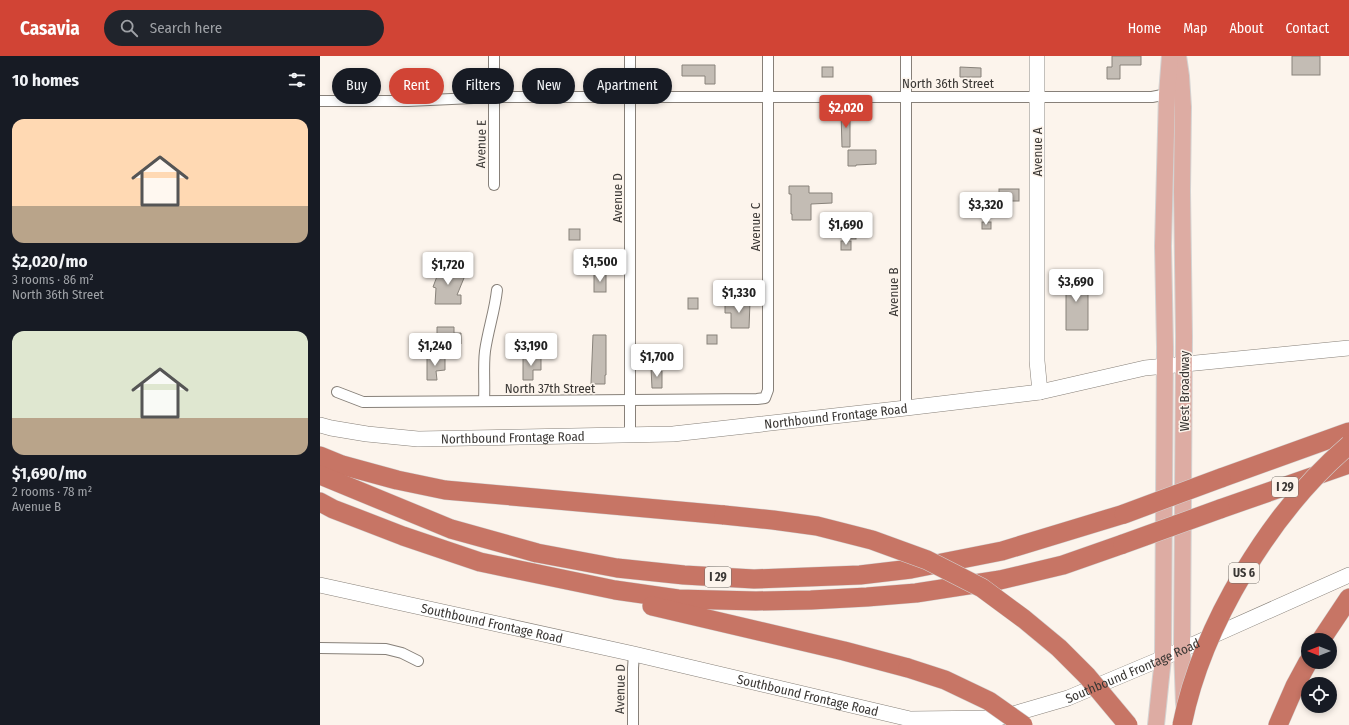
<!DOCTYPE html>
<html lang="en">
<head>
<meta charset="utf-8">
<style>
  :root { --surface:#171b24; --page:#20242c; --text:#f1f3f6; --muted:#9ea1a6; --accent:#d14435 }
  body { margin:0; font-family:"Fira Sans Condensed",sans-serif; background:var(--page); color:var(--text); height:100vh; display:flex; flex-direction:column; font-size:15px; white-space:nowrap }
  * { box-sizing:border-box; margin:0 }
  p { font-size:13px; color:var(--muted) }
  .icon { flex:none; width:22px; height:22px; fill:none; stroke:currentColor; stroke-width:2; stroke-linecap:round; stroke-linejoin:round }
  .map { position:relative; flex:1; overflow:hidden }
  .side { display:flex; flex-direction:column; background:var(--surface); width:320px }
  .side>* { flex:none }
  .hud { position:absolute; left:12px; top:12px; width:380px; height:36px; display:flex; gap:8px }
  .needle { width:26px; rotate:270deg }
  .tools { position:absolute; left:981px; top:577px; display:grid; gap:8px }
  .tools a { display:grid; place-items:center; width:36px; height:36px; border-radius:50%; background:var(--surface); box-shadow:0 2px 6px #0003; font-size:20px }
  .price { position:absolute; translate:-50% -34px; padding:0 9px; border-radius:4px; background:#fff; color:#222; font-size:13px; line-height:26px; filter:drop-shadow(0 1px 2px #0008) }
  .price::after { content:''; position:absolute; left:50%; top:24px; width:12px; height:9px; margin-left:-6px; background:inherit; clip-path:polygon(0 0,100% 0,50% 100%) }
  .price.on { background:var(--accent); color:#fff }
  ul { padding:0; list-style:none }
  li { display:grid; align-content:center; gap:8px; height:212px; padding:0 12px }
  li span { display:grid; place-items:center; height:124px; border-radius:12px; color:#555 }
  li>.icon { margin-inline-start:auto }
  span .icon { width:72px; height:72px; fill:#fffc; stroke-width:1 }
  li b { font-size:17px }
  h2 { display:flex; justify-content:space-between; align-items:center; height:48px; padding:0 12px; font-size:17px }
  .pill { padding:0 14px; border-radius:18px; background:var(--surface); box-shadow:0 2px 6px #0003; font-size:14px; line-height:36px }
  .pill.on { background:var(--accent); color:#fff }
  header { display:flex; align-items:center; gap:24px; box-sizing:border-box; height:56px; padding:0 20px; background:var(--accent); color:#fff }
  header strong { font-size:19px }
  nav { display:flex; gap:22px; margin-inline-start:auto; font-size:14px }
  .search { width:280px; height:36px; background:var(--page); display:flex; align-items:center; gap:10px; box-sizing:border-box; padding:0 14px; border-radius:22px; color:var(--muted); font-size:15px }
  main { display:flex; flex:1; min-height:0 }
  .map>svg:first-child { display:block }
  .building { fill:#c3bcb4; stroke:#88827a }
  .lines { fill:none; stroke-linecap:round; stroke-linejoin:round }
  .street-casing { stroke:#878079; stroke-width:12 }
  .secondary-casing { stroke:#878079; stroke-width:16 }
  .primary-casing { stroke:#d4d3d2; stroke-width:18 }
  .highway-casing { stroke:#d4d3d2; stroke-width:20 }
  .street { stroke:#fff; stroke-width:10 }
  .secondary { stroke:#fff; stroke-width:15 }
  .primary { stroke:#ddaca3; stroke-width:16 }
  .highway { stroke:#c77565; stroke-width:19 }
  .highway-bridge-casing { stroke:#d4d3d2; stroke-width:20; stroke-linecap:butt }
  .highway-bridge { stroke:#c77565; stroke-width:19 }
  .labels { text-anchor:middle; dominant-baseline:central; stroke-width:3; stroke-linejoin:round; paint-order:stroke }
  .shield { fill:#fcf4ec; stroke:#74706b; stroke-width:1 }
  .shield-label { font-size:12px; font-weight:bold; fill:#3a3734 }
  .street-label { font-size:13px; fill:#3a3734; stroke:#fcf4ec }
</style>
</head>
<body>
<header>
<strong>Casavia</strong>
<div class="search"><svg class="icon" aria-label="search" viewBox="0 0 24 24"><circle cx="10" cy="10" r="6"/><path d="M15 15l6 6"/></svg>Search here</div>
<nav><a>Home</a><a>Map</a><a>About</a><a>Contact</a></nav>
</header>
<main>
<section class="side">
<h2>10 homes<svg class="icon" aria-label="filters" viewBox="0 0 24 24"><path d="M4 7h16M4 17h16"/><circle cx="9" cy="7" r="2"/><circle cx="15" cy="17" r="2"/></svg></h2>
<ul>
<li><span style="background:linear-gradient(#ffd9b3 70%,#b9a48a 0)"><svg class="icon" aria-label="home" viewBox="0 0 24 24"><path d="M3 11l9-7 9 7M6 9v11h12V9"/></svg></span><div><b>$2,020/mo</b><p>3 rooms · 86 m²</p><p>North 36th Street</p></div></li>
<li><span style="background:linear-gradient(#dfe7d0 70%,#b9a48a 0)"><svg class="icon" aria-label="home" viewBox="0 0 24 24"><path d="M3 11l9-7 9 7M6 9v11h12V9"/></svg></span><div><b>$1,690/mo</b><p>2 rooms · 78 m²</p><p>Avenue B</p></div></li>
</ul>
</section>
<div class="map">
<svg width="1029" height="669" viewBox="0 0 1029 669">
  <rect width="100%" height="100%" fill="#fcf4ec"/>
  <g class="building">
    <polygon points="792,0 821,0 821,9 800,9 800,23 787,23 787,11 792,11"/>
    <rect x="972" y="0" width="28" height="19"/>
    <polygon points="362,9 395,9 395,28 385,28 385,20 362,20"/>
    <rect x="502" y="11" width="11" height="10"/>
    <polygon points="640,11 661,12 661,21 640,21"/>
    <polygon points="521,56 530,56 530,91 522,91"/>
    <polygon points="528,94 556,94 556,108 536,109 536,110 528,110"/>
    <polygon points="469,130 489,130 489,137 512,137 512,147 491,148 491,164 472,164 472,158 471,158 471,138 469,138"/>
    <rect x="679" y="133" width="20" height="12"/>
    <rect x="662" y="166" width="9" height="7"/>
    <rect x="249" y="173" width="11" height="11"/>
    <rect x="528" y="175" width="8" height="8"/>
    <rect x="521" y="185" width="10" height="9"/>
    <polygon points="122,207 139,214 137,219 144,222 137,239 141,239 141,248 115,248 116,232 113,231"/>
    <rect x="274" y="218" width="12" height="18"/>
    <polygon points="765,222 775,222 775,230 768,230 768,274 746,274 746,238 736,238 737,226 765,226"/>
    <rect x="368" y="242" width="10" height="11"/>
    <polygon points="405,245 430,246 429,272 411,272 411,257 405,257"/>
    <polygon points="117,271 134,271 134,277 141,277 141,288 131,288 131,284 117,284"/>
    <polygon points="273,279 286,279 286,319 285,319 285,328 271,328"/>
    <rect x="387" y="279" width="10" height="9"/>
    <polygon points="107,301 125,301 125,314 116,315 117,324 107,324"/>
    <polygon points="203,301 221,301 221,314 213,314 213,324 203,324"/>
    <polygon points="340,311 340,315 342,315 342,332 332,332 331,312"/>
  </g>
  <g class="lines">
    <defs>
      <g id="street">
        <polyline points="586,0 586,352"/>
        <polyline points="0,45 88,45 175,41 832,41 847,38"/>
        <polyline points="174,129 174,0"/>
        <polyline points="17,336 43,346 437,343 445,342 448,334 448,0"/>
        <path d="M164 344C165 328 163 311 165 295 168 274 175 254 177 234"/>
        <polyline points="310,379 310,0"/>
        <polyline points="0,592 66,593 82,597 98,605"/>
        <polyline points="313,669 313,612 314,598"/>
      </g>
      <g id="secondary">
        <polyline points="717,0 717,305 720,336"/>
        <path id="s1" d="M0 369 11 372 47 378 98 383 353 378 586 352 720 336 825 312 1029 292"/>
        <path id="s2" d="M0 529 314 598 590 663 679 662 748 642 843 602 1029 519"/>
      </g>
      <g id="primary">
        <polyline points="858,0 861,20 863,51 862,135 864,280 862,593 864,648"/>
        <polyline points="836,669 843,602 845,291 843,190 847,38 850,0"/>
      </g>
      <g id="highway">
        <polyline points="0,400 22,409 77,424 125,434 404,459"/>
        <polyline points="0,419 131,473 217,497 297,512 364,519 434,523 540,519 591,513 682,495 804,458"/>
        <polyline points="901,422 1029,376"/>
        <polyline points="0,446 13,453 83,480 160,506 295,534 358,543 436,545 491,544 547,541 596,537 680,524 743,509 803,488"/>
        <polyline points="900,453 1029,408"/>
        <polyline points="332,550 524,595 588,612"/>
        <polyline points="1001,584 1029,542"/>
        <polyline points="958,669 975,630 988,606"/>
      </g>
    </defs>
    <use href="#street" class="street-casing"/>
    <use href="#secondary" class="secondary-casing"/>
    <use href="#primary" class="primary-casing"/>
    <use href="#highway" class="highway-casing"/>
    <use href="#street" class="street"/>
    <use href="#secondary" class="secondary"/>
    <use href="#primary" class="primary"/>
    <use href="#highway" class="highway"/>
    <defs>
      <g id="highway-bridge">
        <polyline points="804,458 901,422"/>
        <polyline points="404,459 453,464 497,470 552,484 607,504 662,532 704,563 739,592 767,620 808,669"/>
        <polyline points="803,488 900,453"/>
        <polyline points="588,612 625,624 669,645 703,669"/>
        <path d="M862 669C882 569 951 455 1029 389"/>
      </g>
    </defs>
    <use href="#highway-bridge" class="highway-bridge-casing"/>
    <use href="#highway-bridge" class="highway-bridge"/>
  </g>
  <g class="labels">
    <g class="shield">
      <rect x="952" y="421" width="26" height="20" rx="3"/>
      <rect x="909" y="507" width="30" height="20" rx="3"/>
      <rect x="385" y="511" width="26" height="20" rx="3"/>
    </g>
    <g class="shield-label">
      <text x="965" y="431">I 29</text>
      <text x="924" y="517">US 6</text>
      <text x="398" y="521">I 29</text>
    </g>
    <g class="street-label">
      <text x="628" y="27">North 36th Street</text>
      <text transform="translate(161 88) rotate(-89)">Avenue E</text>
      <text transform="translate(717 96) rotate(-90)">Avenue A</text>
      <text transform="translate(297 142) rotate(-90)">Avenue D</text>
      <text transform="translate(435 171) rotate(-90)">Avenue C</text>
      <text transform="translate(573 236) rotate(-90)">Avenue B</text>
      <text x="230" y="332">North 37th Street</text>
      <text transform="translate(864 335) rotate(-90)">West Broadway</text>
      <text stroke="none"><textPath href="#s1" startOffset="518">Northbound Frontage Road</textPath></text>
      <text stroke="none"><textPath href="#s1" startOffset="194">Northbound Frontage Road</textPath></text>
      <text stroke="none"><textPath href="#s2" startOffset="176">Southbound Frontage Road</textPath></text>
      <text stroke="none"><textPath href="#s2" startOffset="836">Southbound Frontage Road</textPath></text>
      <text transform="translate(300 633) rotate(-89)">Avenue D</text>
      <text stroke="none"><textPath href="#s2" startOffset="500">Southbound Frontage Road</textPath></text>
    </g>
  </g>
</svg>
<div class="tools">
<a><svg class="needle" viewBox="-14 -14 28 28"><path d="M0-13l5 13h-10z" fill="#e53935"/><path d="M0 13l5-13h-10z" fill="#9ea1a6"/></svg></a>
<a><svg class="icon" aria-label="locate" viewBox="0 0 24 24"><circle cx="12" cy="12" r="6"/><path d="M12 2v4M12 18v4M2 12h4M18 12h4"/></svg></a>
</div>
<b class="price on" style="left:526px;top:73px">$2,020</b>
<b class="price" style="left:666px;top:170px">$3,320</b>
<b class="price" style="left:526px;top:190px">$1,690</b>
<b class="price" style="left:280px;top:227px">$1,500</b>
<b class="price" style="left:128px;top:230px">$1,720</b>
<b class="price" style="left:756px;top:247px">$3,690</b>
<b class="price" style="left:419px;top:258px">$1,330</b>
<b class="price" style="left:115px;top:311px">$1,240</b>
<b class="price" style="left:211px;top:311px">$3,190</b>
<b class="price" style="left:337px;top:322px">$1,700</b>
<div class="hud">
<a class="pill">Buy</a>
<a class="pill on">Rent</a>
<a class="pill">Filters</a>
<a class="pill">New</a>
<a class="pill">Apartment</a>
</div>
</div>
</main>
</body>
</html>
